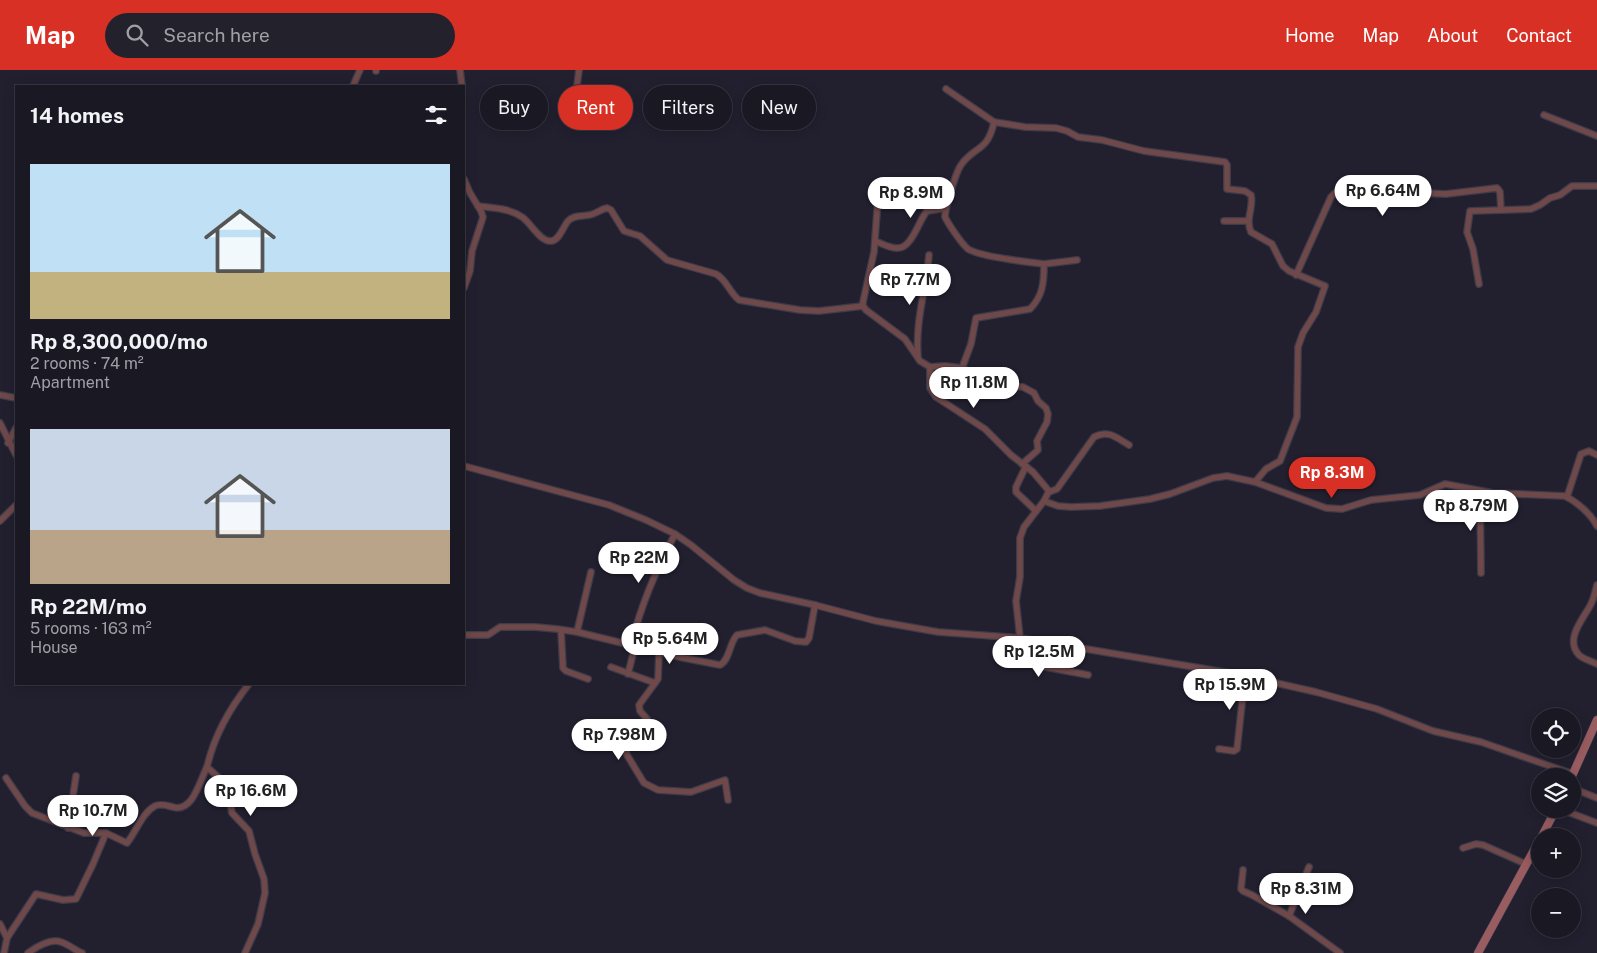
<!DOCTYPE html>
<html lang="en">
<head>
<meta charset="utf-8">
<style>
  :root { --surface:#1a1823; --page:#23212b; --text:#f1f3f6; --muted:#9fa0a6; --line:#383741; --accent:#d93025 }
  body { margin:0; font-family:"Public Sans",sans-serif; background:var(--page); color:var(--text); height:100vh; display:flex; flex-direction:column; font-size:19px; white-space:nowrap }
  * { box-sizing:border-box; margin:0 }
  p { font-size:16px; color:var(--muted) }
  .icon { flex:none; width:28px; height:28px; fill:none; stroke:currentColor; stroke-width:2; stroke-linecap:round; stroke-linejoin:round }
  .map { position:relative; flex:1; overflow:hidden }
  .side { position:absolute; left:15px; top:15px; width:450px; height:600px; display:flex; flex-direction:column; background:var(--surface); border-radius:0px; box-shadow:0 2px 12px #0003,0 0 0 1px var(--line) }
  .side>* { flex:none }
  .hud { position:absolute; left:480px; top:15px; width:475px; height:45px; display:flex; gap:10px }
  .fabs { position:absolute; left:1531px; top:638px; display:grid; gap:10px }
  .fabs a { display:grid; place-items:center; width:50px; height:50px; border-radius:50%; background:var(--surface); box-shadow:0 2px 12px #0003,0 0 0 1px var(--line); font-size:25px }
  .price { position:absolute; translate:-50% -42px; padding:0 11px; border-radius:18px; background:#fff; color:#222; font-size:16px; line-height:32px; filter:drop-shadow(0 1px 2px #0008) }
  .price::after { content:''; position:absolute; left:50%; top:30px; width:15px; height:11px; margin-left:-8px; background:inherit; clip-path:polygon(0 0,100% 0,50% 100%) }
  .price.current { background:var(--accent); color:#fff }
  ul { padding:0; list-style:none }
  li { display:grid; align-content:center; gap:10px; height:265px; padding:0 15px }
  li span { display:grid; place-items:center; height:155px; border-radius:0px; color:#555 }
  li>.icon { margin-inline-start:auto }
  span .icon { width:90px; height:90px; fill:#fffc; stroke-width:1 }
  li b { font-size:21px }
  h2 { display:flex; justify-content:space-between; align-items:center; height:60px; padding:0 15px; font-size:21px }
  .tag { padding:0 18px; border-radius:22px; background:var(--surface); box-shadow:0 2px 12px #0003,0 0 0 1px var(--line); font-size:18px; line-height:45px }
  .tag.current { background:var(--accent); color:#fff }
  header { display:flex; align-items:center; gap:30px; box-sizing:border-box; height:70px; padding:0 25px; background:var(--accent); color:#fff }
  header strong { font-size:24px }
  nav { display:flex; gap:28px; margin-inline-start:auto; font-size:18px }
  .search { width:350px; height:45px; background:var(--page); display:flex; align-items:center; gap:12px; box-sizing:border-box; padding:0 18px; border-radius:28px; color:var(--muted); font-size:19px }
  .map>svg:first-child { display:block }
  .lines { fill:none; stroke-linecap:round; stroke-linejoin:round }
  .street-casing { stroke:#3e3c4a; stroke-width:8 }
  .secondary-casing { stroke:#3e3c4a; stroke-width:9 }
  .street { stroke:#6f484a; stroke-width:5.5 }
  .secondary { stroke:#995c60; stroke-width:8 }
</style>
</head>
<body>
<header>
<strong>Map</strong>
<div class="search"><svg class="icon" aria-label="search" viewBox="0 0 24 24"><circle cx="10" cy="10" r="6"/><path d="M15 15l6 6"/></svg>Search here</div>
<nav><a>Home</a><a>Map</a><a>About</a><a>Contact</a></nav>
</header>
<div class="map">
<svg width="1597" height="883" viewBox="0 0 1597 883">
  <rect width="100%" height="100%" fill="#22202f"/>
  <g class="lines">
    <defs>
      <g id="street">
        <polyline points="460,0 462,16"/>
        <polyline points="376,1 376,0"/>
        <polyline points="353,16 360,0"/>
        <path d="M946 19 994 52 1025 57 1056 58 1067 61 1078 67 1102 70 1144 81 1225 92 1227 95V119L1245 121 1251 125C1254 137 1245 149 1251 162L1272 174 1283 196 1289 201 1325 216 1316 242 1303 263 1298 277 1297 347 1280 391 1266 399 1255 412"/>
        <polyline points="575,31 579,0"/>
        <polyline points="1544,45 1597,66"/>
        <path d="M994 52C988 82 974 76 961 95 956 102 945 138 945 147 949 155 961 173 968 179 980 187 1028 192 1044 194"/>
        <polyline points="464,109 470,123 481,141 483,147 472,181 470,201 464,218"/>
        <polyline points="879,115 874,182 863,232 863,236 866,240 905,269 920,291 930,297 930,318 936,327 985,359 1011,385 1033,402 1049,421 1044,431 1024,457 1020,468 1020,507 1016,531 1020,568"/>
        <path d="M478 136C493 138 509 138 522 147 531 153 540 172 551 171 559 171 563 157 568 151 574 144 585 147 593 144 598 142 602 139 607 138L611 140 624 161 640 166 667 190 716 204C727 210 729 222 739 230L800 240 819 241 863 236"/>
        <polyline points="1224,151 1248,151"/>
        <path d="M875 171C881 173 891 179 898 178 912 178 919 150 927 141L946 138"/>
        <polyline points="1296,205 1331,127 1335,123 1339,123 1384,137 1389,133 1390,125 1398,122 1446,124 1497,118 1500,122 1501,140"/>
        <polyline points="1479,214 1473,179 1467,162 1470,141 1531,139 1540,135 1550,128 1560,125 1572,116 1597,116"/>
        <path d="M918 287C915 251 926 220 929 185"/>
        <polyline points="930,297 945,296 962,298 995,315 1023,317 1034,323 1038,331 1046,338 1048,344 1047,352 1037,371 1038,380 1022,394"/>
        <path d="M962 298 971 274 976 248 1030 239C1043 226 1044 212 1044 194L1077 190"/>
        <polyline points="0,325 16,328"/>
        <polyline points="0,353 16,385"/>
        <polyline points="8,373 16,358"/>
        <polyline points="464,396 609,435 646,450 675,464 691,475 734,510 747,518 760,523 815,535 876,551 938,562 1020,568 1236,604 1316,622 1377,639 1433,661 1481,672 1573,704"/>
        <polyline points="1026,396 1016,417 1016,422 1036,441"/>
        <polyline points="1480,421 1481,503"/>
        <path d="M1049 422 1057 419 1094 367C1108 359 1117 368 1129 375"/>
        <polyline points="1567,427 1581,384 1589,381 1597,385"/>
        <path d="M1044 431 1058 436 1071 437 1100 436 1150 429 1170 424 1213 408 1227 406 1255 412 1326 438 1342 439 1371 430 1420 425 1445 414 1493 423 1565 426C1577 432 1591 444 1597 456"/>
        <polyline points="0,451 16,435"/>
        <path d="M1597 515C1595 522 1594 528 1591 534 1584 548 1564 569 1579 585 1583 589 1591 591 1597 594"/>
        <polyline points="561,560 563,598 566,601 588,609"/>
        <polyline points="577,562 591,502"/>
        <path d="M464 565H488L500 557H535L557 559 577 562 684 588 720 595C730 590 729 573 737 565L765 560 795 571 806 572 809 568 815 535"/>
        <polyline points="1037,571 1035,595 1088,605"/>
        <path d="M631 575C642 532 655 503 675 464"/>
        <polyline points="659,582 658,609 639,635 640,641 647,649 648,658 628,678 626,681 627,685 644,713 658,720 691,722 725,710 728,730"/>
        <polyline points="611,597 655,613"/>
        <polyline points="628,604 635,576"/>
        <polyline points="1219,679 1234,681 1237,679 1245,606"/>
        <polyline points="6,708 25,736 32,743 84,763 106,763"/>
        <polyline points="1572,718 1597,728"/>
        <polyline points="1560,739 1597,753"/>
        <polyline points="68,758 76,706"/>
        <polyline points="1463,778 1476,774 1483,775 1526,794"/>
        <polyline points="1309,797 1289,846 1340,883"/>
        <polyline points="1243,800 1241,819 1243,821 1252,825 1289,846"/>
        <polyline points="0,854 7,868 4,883"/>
        <path d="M7 868 36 824 63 830 76 829 93 794 106 763 127 773C136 762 142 743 155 736 160 733 168 736 173 737 193 743 200 710 207 697"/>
        <path d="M28 883C36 877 51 868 61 872 68 874 75 880 82 883"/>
        <path d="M245 883 258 854 265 823 264 809 255 784 249 761 232 743 227 715 207 697C214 666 230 638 249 614"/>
      </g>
      <g id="secondary">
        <polyline points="1572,706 1597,650"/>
        <polyline points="1542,766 1556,739"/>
        <polyline points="1478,883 1540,769"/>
      </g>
    </defs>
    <use href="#street" class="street-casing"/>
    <use href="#secondary" class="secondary-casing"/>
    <use href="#street" class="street"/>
    <use href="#secondary" class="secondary"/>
  </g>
</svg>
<div class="fabs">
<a><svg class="icon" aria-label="locate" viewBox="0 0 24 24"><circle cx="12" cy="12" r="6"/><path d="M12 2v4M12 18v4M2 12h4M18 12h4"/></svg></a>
<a><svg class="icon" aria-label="layers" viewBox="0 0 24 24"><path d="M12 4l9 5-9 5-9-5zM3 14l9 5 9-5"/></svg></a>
<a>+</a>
<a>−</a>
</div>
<b class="price" style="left:1383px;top:147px">Rp 6.64M</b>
<b class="price" style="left:911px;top:149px">Rp 8.9M</b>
<b class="price" style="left:910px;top:236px">Rp 7.7M</b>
<b class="price" style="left:974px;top:339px">Rp 11.8M</b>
<b class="price current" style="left:1332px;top:429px">Rp 8.3M</b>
<b class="price" style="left:1471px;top:462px">Rp 8.79M</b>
<b class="price" style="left:639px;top:514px">Rp 22M</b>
<b class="price" style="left:670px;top:595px">Rp 5.64M</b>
<b class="price" style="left:1039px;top:608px">Rp 12.5M</b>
<b class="price" style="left:1230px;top:641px">Rp 15.9M</b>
<b class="price" style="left:619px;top:691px">Rp 7.98M</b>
<b class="price" style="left:251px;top:747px">Rp 16.6M</b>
<b class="price" style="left:93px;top:767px">Rp 10.7M</b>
<b class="price" style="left:1306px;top:845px">Rp 8.31M</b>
<div class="hud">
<a class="tag">Buy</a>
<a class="tag current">Rent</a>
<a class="tag">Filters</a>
<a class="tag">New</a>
</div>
<section class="side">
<h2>14 homes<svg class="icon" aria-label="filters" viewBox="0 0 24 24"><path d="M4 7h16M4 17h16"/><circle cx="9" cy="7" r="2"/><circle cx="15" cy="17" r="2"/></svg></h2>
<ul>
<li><span style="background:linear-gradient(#bfe0f5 70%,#c2b280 0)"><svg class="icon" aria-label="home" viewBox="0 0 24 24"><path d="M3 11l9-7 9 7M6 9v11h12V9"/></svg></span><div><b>Rp 8,300,000/mo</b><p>2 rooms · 74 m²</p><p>Apartment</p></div></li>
<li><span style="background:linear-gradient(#c9d6e8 65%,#b9a48a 0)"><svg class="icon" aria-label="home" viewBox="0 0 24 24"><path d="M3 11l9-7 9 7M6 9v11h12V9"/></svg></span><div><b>Rp 22M/mo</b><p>5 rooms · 163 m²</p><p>House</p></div></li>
</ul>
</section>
</div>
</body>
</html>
